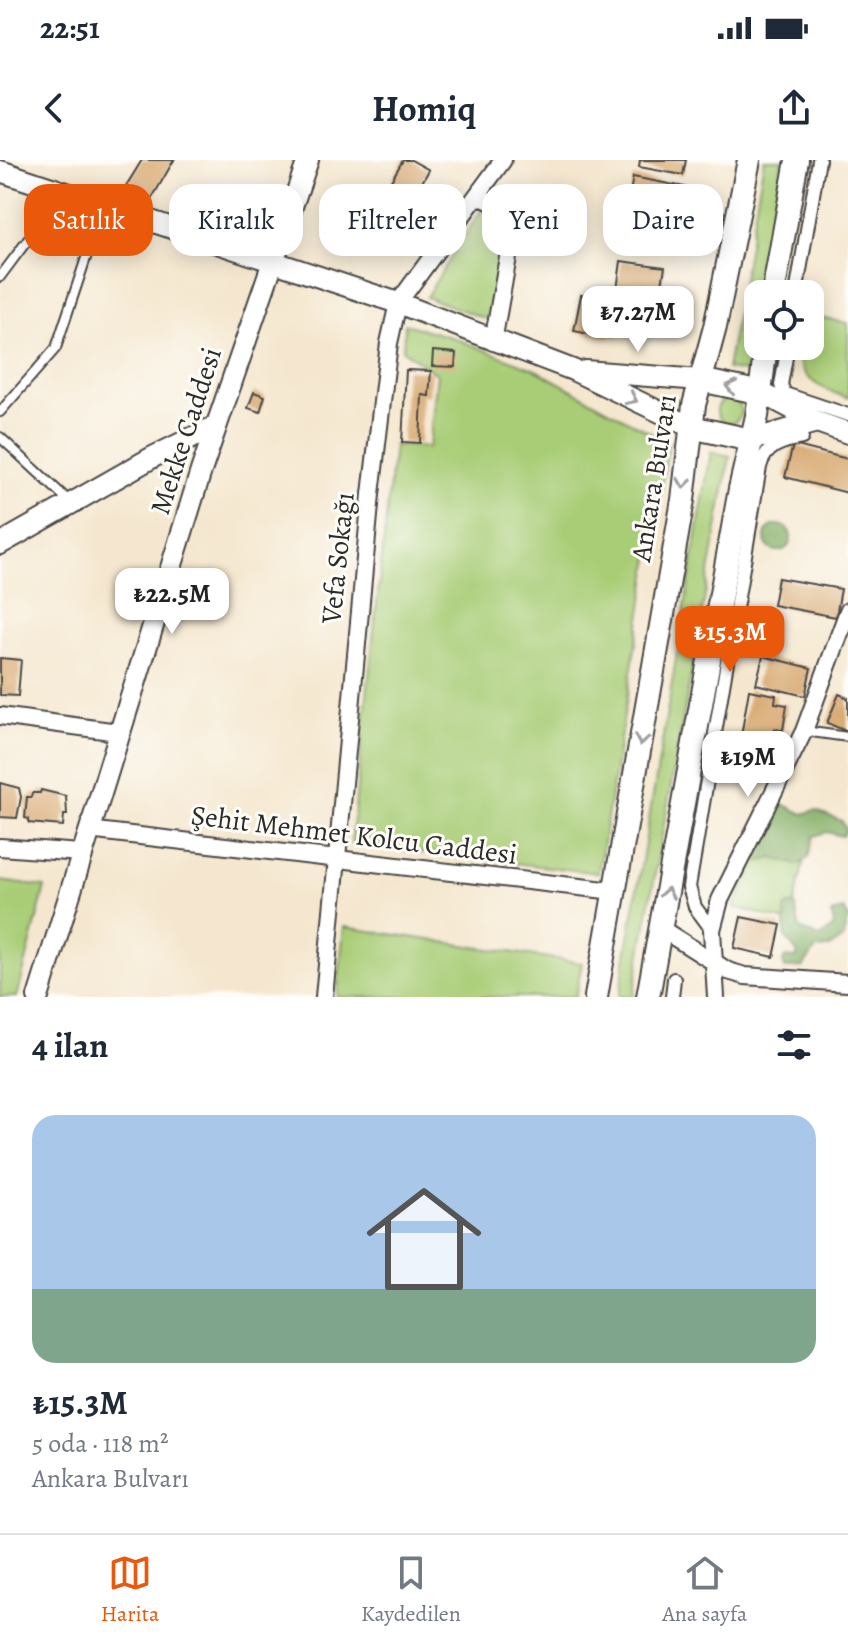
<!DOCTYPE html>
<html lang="tr">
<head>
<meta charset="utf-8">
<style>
  :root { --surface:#fff; --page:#f2f2f3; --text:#1f2937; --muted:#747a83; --line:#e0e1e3; --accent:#ea580c }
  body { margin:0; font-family:Alegreya,serif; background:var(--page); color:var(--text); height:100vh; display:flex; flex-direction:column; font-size:30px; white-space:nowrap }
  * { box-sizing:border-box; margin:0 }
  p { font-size:26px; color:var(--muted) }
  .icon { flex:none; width:44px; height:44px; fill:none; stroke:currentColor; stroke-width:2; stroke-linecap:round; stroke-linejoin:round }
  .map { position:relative; height:837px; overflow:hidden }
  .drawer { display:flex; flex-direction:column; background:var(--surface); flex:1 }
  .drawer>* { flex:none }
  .hud { position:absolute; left:24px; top:24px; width:800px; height:72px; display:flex; gap:16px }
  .tools { position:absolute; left:744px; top:120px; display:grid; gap:16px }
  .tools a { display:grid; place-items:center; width:80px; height:80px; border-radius:16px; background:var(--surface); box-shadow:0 4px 20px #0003; font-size:40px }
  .price { position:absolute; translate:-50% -68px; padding:0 18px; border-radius:16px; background:#fff; color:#222; font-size:26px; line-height:52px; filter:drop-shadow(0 2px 4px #0008) }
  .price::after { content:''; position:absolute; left:50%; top:48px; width:24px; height:18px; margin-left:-12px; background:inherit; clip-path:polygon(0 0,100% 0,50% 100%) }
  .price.on { background:var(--accent); color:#fff }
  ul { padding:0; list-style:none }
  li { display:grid; align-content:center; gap:16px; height:424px; padding:0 32px }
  li span { display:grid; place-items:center; height:248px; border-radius:24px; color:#555 }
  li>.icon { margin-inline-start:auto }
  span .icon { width:144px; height:144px; fill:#fffc; stroke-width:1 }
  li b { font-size:34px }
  h2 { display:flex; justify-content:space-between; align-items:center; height:96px; padding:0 32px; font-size:34px }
  .tag { padding:0 28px; border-radius:24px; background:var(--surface); box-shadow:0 4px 20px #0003; font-size:28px; line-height:72px }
  .tag.on { background:var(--accent); color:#fff }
  .status { display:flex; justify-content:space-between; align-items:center; height:56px; padding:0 40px; background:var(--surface); direction:ltr }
  .status svg { height:22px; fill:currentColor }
  header { display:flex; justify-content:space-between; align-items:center; height:104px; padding:0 32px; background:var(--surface); font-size:36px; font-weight:700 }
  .dock { display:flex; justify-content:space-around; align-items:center; height:112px; border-top:2px solid var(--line); background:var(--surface); font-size:22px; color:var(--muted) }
  .dock a { display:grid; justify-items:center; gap:4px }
  .dock .on { color:var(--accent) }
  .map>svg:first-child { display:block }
  .green { fill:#a9cd77; stroke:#6a7c51; stroke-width:2 }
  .forest { fill:#86b068; stroke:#586e4a; stroke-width:2 }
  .building { fill:#daad78 }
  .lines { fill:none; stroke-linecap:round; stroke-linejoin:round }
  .service-casing { stroke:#494744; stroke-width:12 }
  .pedestrian-casing { stroke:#494744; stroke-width:16 }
  .minor-casing { stroke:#494744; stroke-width:20 }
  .tertiary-casing { stroke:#494744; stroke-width:24 }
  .secondary-casing { stroke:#494744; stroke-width:26 }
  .service { stroke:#fff; stroke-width:8 }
  .pedestrian { stroke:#fff; stroke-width:12 }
  .minor { stroke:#fff; stroke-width:16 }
  .tertiary { stroke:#fff; stroke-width:20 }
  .secondary { stroke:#fff; stroke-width:22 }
  .oneway { stroke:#a0a0a0 }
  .labels { text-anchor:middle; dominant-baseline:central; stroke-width:6; stroke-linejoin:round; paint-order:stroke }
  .street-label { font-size:28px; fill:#2b2b2b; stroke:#fdfcf7 }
</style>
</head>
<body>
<div class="status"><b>22:51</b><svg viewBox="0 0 49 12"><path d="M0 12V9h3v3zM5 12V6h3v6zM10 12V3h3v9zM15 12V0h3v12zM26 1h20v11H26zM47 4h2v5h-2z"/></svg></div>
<header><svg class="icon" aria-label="back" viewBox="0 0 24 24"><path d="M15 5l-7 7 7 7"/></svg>Homiq<svg class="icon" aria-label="share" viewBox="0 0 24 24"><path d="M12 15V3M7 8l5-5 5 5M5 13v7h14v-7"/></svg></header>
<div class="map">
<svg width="848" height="837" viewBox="0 0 848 837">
  <rect width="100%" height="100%" fill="#fdfcf7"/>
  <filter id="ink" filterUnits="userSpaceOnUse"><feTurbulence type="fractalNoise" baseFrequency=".0125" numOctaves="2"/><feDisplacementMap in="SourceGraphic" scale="16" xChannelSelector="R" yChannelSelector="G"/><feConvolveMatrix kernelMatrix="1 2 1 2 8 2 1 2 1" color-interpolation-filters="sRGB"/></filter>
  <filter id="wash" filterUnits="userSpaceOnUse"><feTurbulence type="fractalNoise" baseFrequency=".006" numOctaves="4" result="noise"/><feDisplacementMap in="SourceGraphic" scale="32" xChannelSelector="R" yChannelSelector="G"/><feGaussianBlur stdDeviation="1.8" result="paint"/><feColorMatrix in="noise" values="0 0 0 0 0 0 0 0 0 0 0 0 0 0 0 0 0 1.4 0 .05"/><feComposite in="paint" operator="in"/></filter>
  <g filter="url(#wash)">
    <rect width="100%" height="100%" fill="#f5e7cf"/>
    <g class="green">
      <polygon points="764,0 782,0 746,212 727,209"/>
      <polygon points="482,49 496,51 506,58 507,74 489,160 426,137"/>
      <path d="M810 156 848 163V238C824 230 793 218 799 186H810Z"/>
      <polygon points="405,164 451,177 534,209 669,283 598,713 351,684 394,285 429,287 437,214 403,190"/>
      <circle cx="729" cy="251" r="12"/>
      <polygon points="711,292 730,296 633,837 619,837"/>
      <polygon points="763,684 806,692 790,762 734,747"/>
      <polygon points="0,721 45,727 17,837 0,837"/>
      <polygon points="344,767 582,803 575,837 337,837"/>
    </g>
    <g class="forest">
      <circle cx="778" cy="378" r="13"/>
      <circle cx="747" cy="485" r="12"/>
      <polygon points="785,645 803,654 815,650 842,661 846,670 842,676 827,672 814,676 808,698 798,705 772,698 758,702 754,693 773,659 772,646"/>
      <polygon points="789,745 795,745 800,769 820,777 834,767 832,753 844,750 848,757 843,779 828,788 816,789 803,807 785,808 783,801 785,797 796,798 798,794 785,777 785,749"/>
    </g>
    <g id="blocks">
      <g class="building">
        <polygon points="142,0 174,0 151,40 126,26"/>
        <polygon points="403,0 411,0 429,10 415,35 391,21"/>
        <polygon points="640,0 686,0 683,15 639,7"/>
        <polygon points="633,17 685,27 679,57 627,47"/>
        <polygon points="552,50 578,55 572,84 537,78 540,63 550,65"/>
        <polygon points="621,101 665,107 660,136 617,130"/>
        <polygon points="581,135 616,141 610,178 574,171"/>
        <polygon points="433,191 456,193 455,207 432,206"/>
        <polygon points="406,210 431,211 429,236 422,235 420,283 402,282"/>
        <polygon points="254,232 265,236 260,252 248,248"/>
        <polygon points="793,285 848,299 848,333 785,317"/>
        <polygon points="778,418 841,429 836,457 773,445"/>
        <polygon points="763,496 811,508 805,536 756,524"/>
        <polygon points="0,498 21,500 18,536 0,535"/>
        <polygon points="749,530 776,535 775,543 787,545 783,570 775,569 767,616 735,611"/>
        <polygon points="839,534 848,538 848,572 827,563"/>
        <polygon points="0,623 19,628 21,637 17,658 0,657"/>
        <polygon points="41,630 66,636 67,655 64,655 63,666 29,663 29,659 25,658 27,637 31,637 32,633 40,633"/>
        <polygon points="741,757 781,765 774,797 734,788"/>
      </g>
    </g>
  </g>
  <g filter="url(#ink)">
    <use href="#blocks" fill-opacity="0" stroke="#494744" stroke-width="2"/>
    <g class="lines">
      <defs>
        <g id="service">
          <polyline points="0,117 62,34"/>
          <polyline points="0,252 56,188 103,47"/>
          <polyline points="0,277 70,342"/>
          <polyline points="804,571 848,577"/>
        </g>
        <g id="pedestrian">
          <polyline points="796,134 819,0"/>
          <polyline points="788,186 781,225 785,234 848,255"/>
          <path d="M712 770 695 747 689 727 760 307C765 286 783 281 802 278"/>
          <polyline points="672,837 674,819"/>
        </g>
        <g id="minor">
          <polyline points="478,36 503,47 514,63 493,182"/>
          <polyline points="0,556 118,572"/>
          <polyline points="88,670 614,731"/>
          <polyline points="0,687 81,693"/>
          <polyline points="660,768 728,811 745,816 848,823"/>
          <polyline points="324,837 371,334 389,183 398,143 503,0"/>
          <polyline points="716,837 712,770 720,740 804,571 848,451"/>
        </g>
        <g id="tertiary">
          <polyline points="0,11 398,143 573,210 691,267"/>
          <polyline points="585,211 700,220"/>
          <polyline points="762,233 817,262 848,273"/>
          <polyline points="751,280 817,262"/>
          <polyline points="0,384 153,297 216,266"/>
          <polyline points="38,837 201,311 308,0"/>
        </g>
        <g id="secondary">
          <polyline points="773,134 797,0"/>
          <polyline points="700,220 762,233"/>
          <polyline points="691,267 751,280"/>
          <polyline points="596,837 683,340 694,245 715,167 749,0"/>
          <polyline points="648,837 740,329 757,256 766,186"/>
        </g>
      </defs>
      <use href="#service" class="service-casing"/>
      <use href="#pedestrian" class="pedestrian-casing"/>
      <use href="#minor" class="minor-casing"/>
      <use href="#tertiary" class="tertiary-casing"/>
      <use href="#secondary" class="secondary-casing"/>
      <use href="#service" class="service"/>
      <use href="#pedestrian" class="pedestrian"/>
      <use href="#minor" class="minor"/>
      <use href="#tertiary" class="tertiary"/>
      <use href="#secondary" class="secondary"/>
    </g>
    <defs><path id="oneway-chevron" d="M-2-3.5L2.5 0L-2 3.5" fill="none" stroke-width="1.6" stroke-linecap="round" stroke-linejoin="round" transform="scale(2)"/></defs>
    <g class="oneway">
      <use href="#oneway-chevron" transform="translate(731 227) rotate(-168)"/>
      <use href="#oneway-chevron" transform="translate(632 239) rotate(26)"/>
      <use href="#oneway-chevron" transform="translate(684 323) rotate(97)"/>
      <use href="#oneway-chevron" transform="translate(641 580) rotate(100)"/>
      <use href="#oneway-chevron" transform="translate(667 733) rotate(-80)"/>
    </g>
  </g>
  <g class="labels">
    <g class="street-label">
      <text transform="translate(186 271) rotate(-72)">Mekke Caddesi</text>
      <text transform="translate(654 318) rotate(-81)">Ankara Bulvarı</text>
      <text transform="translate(338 398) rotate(-84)">Vefa Sokağı</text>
      <text transform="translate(354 675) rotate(7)">Şehit Mehmet Kolcu Caddesi</text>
    </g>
  </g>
</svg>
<div class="tools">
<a><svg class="icon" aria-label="locate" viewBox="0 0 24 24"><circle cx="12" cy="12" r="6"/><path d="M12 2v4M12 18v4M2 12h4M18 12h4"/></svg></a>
</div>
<b class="price" style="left:638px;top:194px">₺7.27M</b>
<b class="price" style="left:172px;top:476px">₺22.5M</b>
<b class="price on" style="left:730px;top:514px">₺15.3M</b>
<b class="price" style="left:748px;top:639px">₺19M</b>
<div class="hud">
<a class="tag on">Satılık</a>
<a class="tag">Kiralık</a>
<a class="tag">Filtreler</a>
<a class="tag">Yeni</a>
<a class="tag">Daire</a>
</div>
</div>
<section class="drawer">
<h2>4 ilan<svg class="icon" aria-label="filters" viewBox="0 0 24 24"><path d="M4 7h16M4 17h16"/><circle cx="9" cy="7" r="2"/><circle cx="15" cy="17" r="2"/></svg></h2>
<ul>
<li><span style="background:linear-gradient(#a9c7e8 70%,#7fa58c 0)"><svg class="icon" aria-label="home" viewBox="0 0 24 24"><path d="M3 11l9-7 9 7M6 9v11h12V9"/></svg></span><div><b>₺15.3M</b><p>5 oda · 118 m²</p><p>Ankara Bulvarı</p></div></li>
</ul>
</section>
<nav class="dock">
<a class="on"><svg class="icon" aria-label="map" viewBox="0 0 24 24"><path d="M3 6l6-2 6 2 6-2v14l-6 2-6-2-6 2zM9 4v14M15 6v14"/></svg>Harita</a>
<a><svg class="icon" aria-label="saved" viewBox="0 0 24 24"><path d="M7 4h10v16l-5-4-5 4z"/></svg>Kaydedilen</a>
<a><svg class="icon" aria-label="home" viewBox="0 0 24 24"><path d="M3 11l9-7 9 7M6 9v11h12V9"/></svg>Ana sayfa</a>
</nav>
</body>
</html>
